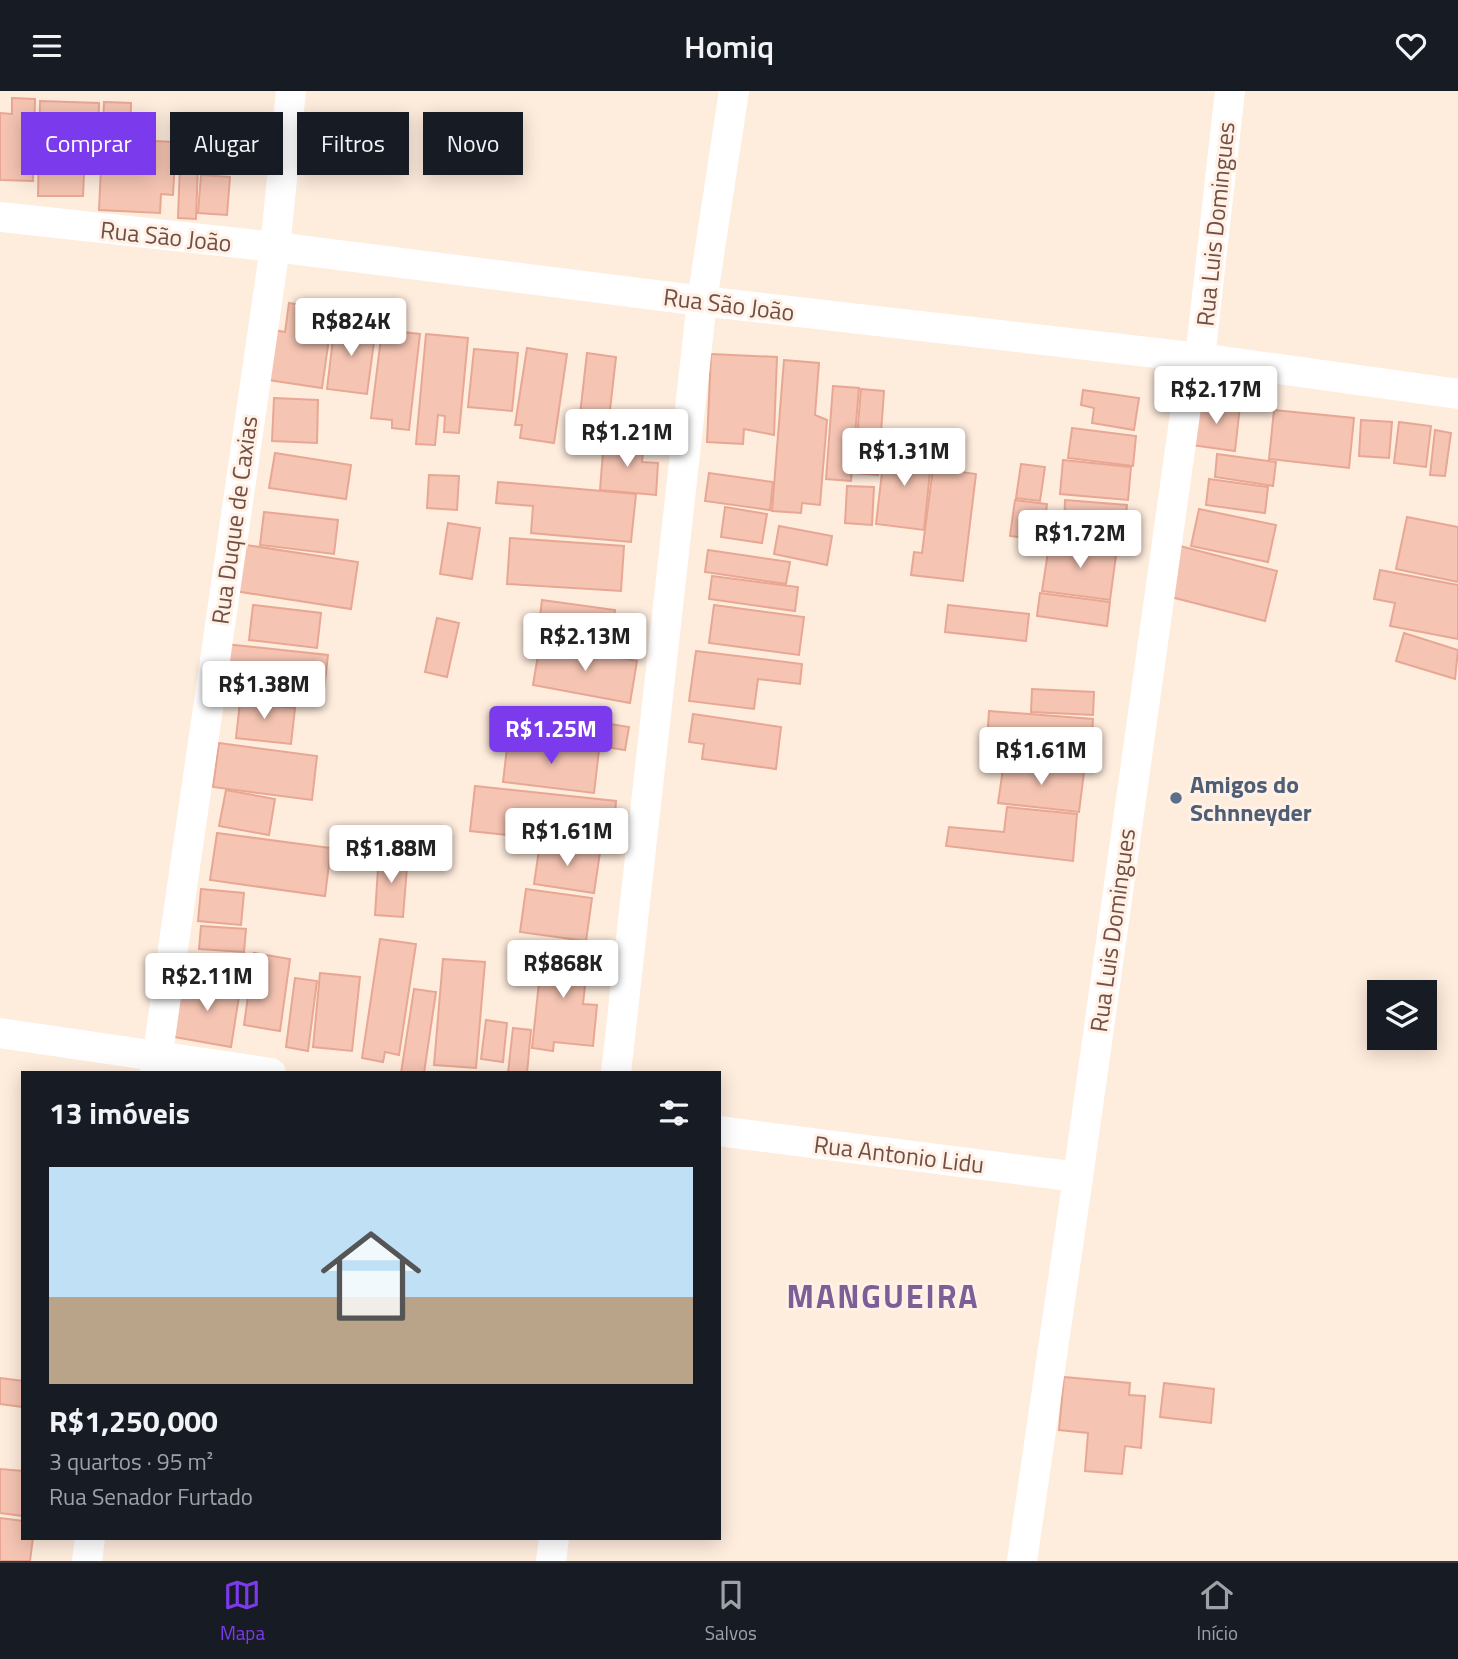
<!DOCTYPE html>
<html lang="pt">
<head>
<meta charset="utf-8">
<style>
  :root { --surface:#171b24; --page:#242831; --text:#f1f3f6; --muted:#9ea1a6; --line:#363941; --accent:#7c3aed }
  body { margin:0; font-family:"Titillium Web",sans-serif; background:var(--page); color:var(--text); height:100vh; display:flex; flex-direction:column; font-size:26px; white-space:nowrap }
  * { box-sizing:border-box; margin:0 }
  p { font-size:23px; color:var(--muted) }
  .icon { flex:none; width:38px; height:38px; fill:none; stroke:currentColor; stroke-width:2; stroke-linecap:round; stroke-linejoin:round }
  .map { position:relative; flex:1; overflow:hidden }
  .side { position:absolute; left:21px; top:980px; width:700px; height:469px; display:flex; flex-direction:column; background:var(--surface); border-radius:0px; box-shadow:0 4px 18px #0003 }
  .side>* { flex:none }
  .banner { position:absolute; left:21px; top:21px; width:700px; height:63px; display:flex; gap:14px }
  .tools { position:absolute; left:1367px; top:889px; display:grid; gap:14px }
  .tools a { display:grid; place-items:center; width:70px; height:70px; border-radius:0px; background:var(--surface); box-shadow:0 4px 18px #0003; font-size:35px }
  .price { position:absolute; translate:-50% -60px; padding:0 16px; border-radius:7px; background:#fff; color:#222; font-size:23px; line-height:46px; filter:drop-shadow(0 2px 4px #0008) }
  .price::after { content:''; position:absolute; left:50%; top:42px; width:21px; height:16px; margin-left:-10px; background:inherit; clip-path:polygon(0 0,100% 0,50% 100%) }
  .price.on { background:var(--accent); color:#fff }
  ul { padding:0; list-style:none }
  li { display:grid; align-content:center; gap:14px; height:371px; padding:0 28px }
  li span { display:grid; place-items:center; height:217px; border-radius:0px; color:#555 }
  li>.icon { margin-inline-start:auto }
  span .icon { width:126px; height:126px; fill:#fffc; stroke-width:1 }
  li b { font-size:30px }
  h2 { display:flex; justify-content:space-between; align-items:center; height:84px; padding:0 28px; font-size:30px }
  .pill { padding:0 24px; border-radius:0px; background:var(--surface); box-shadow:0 4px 18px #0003; font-size:24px; line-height:63px }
  .pill.on { background:var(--accent); color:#fff }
  header { display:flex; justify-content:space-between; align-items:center; height:91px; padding:0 28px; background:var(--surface); font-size:32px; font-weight:600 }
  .tabs { display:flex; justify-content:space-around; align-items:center; height:98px; border-top:2px solid var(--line); background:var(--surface); font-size:19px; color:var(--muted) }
  .tabs a { display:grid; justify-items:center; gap:4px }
  .tabs .on { color:var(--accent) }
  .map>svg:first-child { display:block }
  .building { fill:#f5c4b3; stroke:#e8a793; stroke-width:2 }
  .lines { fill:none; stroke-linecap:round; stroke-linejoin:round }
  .minor { stroke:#fff; stroke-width:30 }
  .service-dot { fill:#5c6f8a; stroke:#fff1e5; stroke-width:2.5 }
  .labels { text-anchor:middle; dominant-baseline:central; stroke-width:6; stroke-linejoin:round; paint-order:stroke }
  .street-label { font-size:24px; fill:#744f45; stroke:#fff1e5 }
  .service-label { font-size:24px; font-weight:bold; fill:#4e5e75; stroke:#fff1e5; text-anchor:start }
  .district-label { font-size:32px; font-weight:bold; letter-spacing:2px; fill:#7d5f98; stroke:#fff1e5 }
</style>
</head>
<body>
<header><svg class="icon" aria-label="menu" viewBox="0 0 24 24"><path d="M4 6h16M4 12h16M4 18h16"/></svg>Homiq<svg class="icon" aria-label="heart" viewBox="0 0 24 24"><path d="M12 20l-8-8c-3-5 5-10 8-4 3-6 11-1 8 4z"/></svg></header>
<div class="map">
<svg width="1458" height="1470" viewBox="0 0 1458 1470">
  <rect width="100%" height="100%" fill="#feecdd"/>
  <g class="building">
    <polygon points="12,7 35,8 33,90 0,89 0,22 12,23"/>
    <polygon points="40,10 99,12 97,83 84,83 83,105 38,105"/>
    <polygon points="104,11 131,12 130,49 176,51 173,104 161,103 160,122 99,119"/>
    <polygon points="217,27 235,29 232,65 214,63"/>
    <polygon points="180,74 198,74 196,128 178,127"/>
    <polygon points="201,84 230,86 227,124 198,122"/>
    <polygon points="289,212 333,219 322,297 261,288 268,238 285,241"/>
    <polygon points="335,231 376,236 367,303 327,298"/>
    <polygon points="382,239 420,243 409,339 392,337 392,329 371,327"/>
    <polygon points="426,243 468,247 459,342 444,341 445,325 438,324 435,354 416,353"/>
    <polygon points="527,257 567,263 554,352 520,347 522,334 515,334"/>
    <polygon points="474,258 518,262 512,320 468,316"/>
    <polygon points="587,262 616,266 607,345 578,341"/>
    <polygon points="711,263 777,266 774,344 744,338 743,353 707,351"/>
    <polygon points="784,269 819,272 815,324 827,329 820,414 802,412 801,422 772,420"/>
    <polygon points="833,295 859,297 851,390 826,388"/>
    <polygon points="861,298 884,300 878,384 854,382"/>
    <polygon points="1083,299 1139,307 1134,339 1092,332 1094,317 1081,314"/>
    <polygon points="274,307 318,309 317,352 272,350"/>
    <polygon points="1196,310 1240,315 1235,360 1191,354"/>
    <polygon points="1274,319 1354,327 1349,377 1269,368"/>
    <polygon points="1361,329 1392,331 1389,367 1359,365"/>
    <polygon points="1399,331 1431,335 1426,376 1394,372"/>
    <polygon points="1072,337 1136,345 1133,375 1068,367"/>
    <polygon points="1435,339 1451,342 1445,385 1430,384"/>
    <polygon points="604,348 644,352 642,371 658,372 656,404 600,399"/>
    <polygon points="885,356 932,361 924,439 876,433"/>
    <polygon points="275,362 351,374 346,408 269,397"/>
    <polygon points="1217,363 1276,371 1273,395 1215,386"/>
    <polygon points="1063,369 1131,376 1128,409 1060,403"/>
    <polygon points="1021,373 1045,376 1040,410 1016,407"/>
    <polygon points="933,377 976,383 963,490 911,484 914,461 922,462"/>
    <polygon points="709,382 773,391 770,419 705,410"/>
    <polygon points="429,384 459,385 457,419 427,417"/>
    <polygon points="1209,388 1268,396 1265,422 1206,414"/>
    <polygon points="498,391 636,403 631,451 531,442 533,415 496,412"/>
    <polygon points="847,395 874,396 872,434 845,432"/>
    <polygon points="1015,409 1047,413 1043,449 1010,445"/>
    <polygon points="1065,409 1127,414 1124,443 1064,438"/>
    <polygon points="725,416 767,423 762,452 721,446"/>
    <polygon points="1199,418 1276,434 1268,471 1191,455"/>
    <polygon points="264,421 338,429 334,463 260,454"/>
    <polygon points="1407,426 1458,436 1458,491 1396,478"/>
    <polygon points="448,432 480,437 472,488 440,483"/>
    <polygon points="779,435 832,445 827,474 774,463"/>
    <polygon points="510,447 624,455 621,500 507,493"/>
    <polygon points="1050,448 1117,457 1110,509 1042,500"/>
    <polygon points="240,453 358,471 351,518 234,500"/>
    <polygon points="1176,454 1277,480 1265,530 1163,504"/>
    <polygon points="708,459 790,471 786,493 705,481"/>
    <polygon points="1380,479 1458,494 1458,548 1390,535 1395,512 1374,508"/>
    <polygon points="712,485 798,496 795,520 709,508"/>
    <polygon points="1040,502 1110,511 1107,535 1037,525"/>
    <polygon points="542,509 615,519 610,552 538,543"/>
    <polygon points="253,514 321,522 317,557 249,549"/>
    <polygon points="714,514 804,526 799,564 709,552"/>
    <polygon points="948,514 1029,523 1026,550 945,541"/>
    <polygon points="437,527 459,532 447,586 425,581"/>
    <polygon points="1404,542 1458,559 1455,588 1396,570"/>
    <polygon points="540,552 637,570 630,612 533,594"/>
    <polygon points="225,553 328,564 323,608 220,597"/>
    <polygon points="696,560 802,573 800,593 758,588 754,618 689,610"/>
    <polygon points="1032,598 1094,601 1093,624 1031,621"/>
    <polygon points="241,602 266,605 265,614 295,617 291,653 236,647"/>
    <polygon points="989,620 1093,628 1090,675 1025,670 1027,640 988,637"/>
    <polygon points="693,623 781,636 776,678 702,668 704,653 689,651"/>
    <polygon points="555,624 629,636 625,659 552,647"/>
    <polygon points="508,648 599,659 594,702 503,691"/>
    <polygon points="219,652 317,665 312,709 213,696"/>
    <polygon points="1004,671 1084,681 1079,721 998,712"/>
    <polygon points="475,695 616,710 614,737 595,734 593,753 470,740"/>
    <polygon points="226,699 275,708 269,744 219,735"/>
    <polygon points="1007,716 1077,723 1073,770 946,755 949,736 1004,741"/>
    <polygon points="217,742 331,757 325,805 210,789"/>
    <polygon points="540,752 600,761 594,802 534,793"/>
    <polygon points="379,762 408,764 403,826 375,824"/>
    <polygon points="201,798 244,802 241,834 198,830"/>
    <polygon points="526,798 592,807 586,850 520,841"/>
    <polygon points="201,835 246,838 244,861 199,858"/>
    <polygon points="380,848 416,853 399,964 385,961 383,971 362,967"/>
    <polygon points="543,854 589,859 583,913 597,914 593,955 554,951 553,960 532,957"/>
    <polygon points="254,862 290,868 280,940 244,934"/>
    <polygon points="443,868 485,871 476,977 434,974"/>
    <polygon points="320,882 360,886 352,960 313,956"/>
    <polygon points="295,887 317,890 308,960 286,956"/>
    <polygon points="183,889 240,899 231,956 174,946"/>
    <polygon points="414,898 436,901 424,982 401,982"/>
    <polygon points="486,929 507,932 503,971 481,968"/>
    <polygon points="513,937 531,939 527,982 508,982"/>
    <polygon points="1064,1286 1130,1292 1129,1304 1145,1305 1141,1357 1125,1355 1122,1383 1085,1380 1088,1342 1059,1339"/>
    <polygon points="0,1287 23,1290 23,1316 0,1313"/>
    <polygon points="1164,1292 1214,1298 1211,1332 1160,1326"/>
    <polygon points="0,1378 23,1380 23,1425 0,1422"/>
    <polygon points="0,1427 23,1430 23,1447 33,1447 30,1470 0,1470"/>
  </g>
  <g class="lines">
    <g class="minor">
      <polyline points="0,126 275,156 702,210 1200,267 1458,303"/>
      <polyline points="0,942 271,982"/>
      <polyline points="155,982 275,156 291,0"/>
      <polyline points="616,982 702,210 734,0"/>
      <polyline points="719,1040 1078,1086"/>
      <polyline points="87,1470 90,1447"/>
      <polyline points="551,1470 554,1447"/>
      <polyline points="1022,1470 1078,1086 1187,309 1200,267 1230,0"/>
    </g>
  </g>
  <circle class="service-dot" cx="1176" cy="707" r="7"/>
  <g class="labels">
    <g class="street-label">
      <text transform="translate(1215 133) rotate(-84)">Rua Luis Domingues</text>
      <text transform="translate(166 145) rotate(6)">Rua São João</text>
      <text transform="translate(729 213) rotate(7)">Rua São João</text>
      <text transform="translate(234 429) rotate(-82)">Rua Duque de Caxias</text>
      <text transform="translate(1112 839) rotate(-82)">Rua Luis Domingues</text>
      <text transform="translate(899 1063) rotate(7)">Rua Antonio Lidu</text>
    </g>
    <g class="service-label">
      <text x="1190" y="693">Amigos do<tspan x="1190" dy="28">Schnneyder</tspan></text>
    </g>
    <g class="district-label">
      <text x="883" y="1205">MANGUEIRA</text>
    </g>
  </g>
</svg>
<div class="tools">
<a><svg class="icon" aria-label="layers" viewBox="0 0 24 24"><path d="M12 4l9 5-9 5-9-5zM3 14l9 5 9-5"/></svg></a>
</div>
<b class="price" style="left:351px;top:267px">R$824K</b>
<b class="price" style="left:1216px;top:335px">R$2.17M</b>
<b class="price" style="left:627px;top:378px">R$1.21M</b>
<b class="price" style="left:904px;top:397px">R$1.31M</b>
<b class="price" style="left:1080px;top:479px">R$1.72M</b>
<b class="price" style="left:585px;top:582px">R$2.13M</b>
<b class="price" style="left:264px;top:630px">R$1.38M</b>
<b class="price on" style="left:551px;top:675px">R$1.25M</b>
<b class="price" style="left:1041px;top:696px">R$1.61M</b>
<b class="price" style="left:567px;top:777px">R$1.61M</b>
<b class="price" style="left:391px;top:794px">R$1.88M</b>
<b class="price" style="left:563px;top:909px">R$868K</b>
<b class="price" style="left:207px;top:922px">R$2.11M</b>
<div class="banner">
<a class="pill on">Comprar</a>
<a class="pill">Alugar</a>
<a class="pill">Filtros</a>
<a class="pill">Novo</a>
</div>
<section class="side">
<h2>13 imóveis<svg class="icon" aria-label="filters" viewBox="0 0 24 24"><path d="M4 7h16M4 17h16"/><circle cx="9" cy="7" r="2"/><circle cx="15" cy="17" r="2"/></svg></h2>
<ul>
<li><span style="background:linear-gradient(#bfe0f5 60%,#b9a48a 0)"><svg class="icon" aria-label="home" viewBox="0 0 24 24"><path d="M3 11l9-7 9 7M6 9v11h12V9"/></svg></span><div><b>R$1,250,000</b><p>3 quartos · 95 m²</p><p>Rua Senador Furtado</p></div></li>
</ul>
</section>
</div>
<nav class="tabs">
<a class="on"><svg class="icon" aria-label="map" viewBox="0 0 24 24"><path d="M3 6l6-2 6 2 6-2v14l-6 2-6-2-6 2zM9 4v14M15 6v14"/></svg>Mapa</a>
<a><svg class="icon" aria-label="saved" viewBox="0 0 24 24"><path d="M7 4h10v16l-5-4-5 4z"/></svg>Salvos</a>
<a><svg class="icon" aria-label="home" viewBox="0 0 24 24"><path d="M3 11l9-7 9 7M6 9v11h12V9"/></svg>Início</a>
</nav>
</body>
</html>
